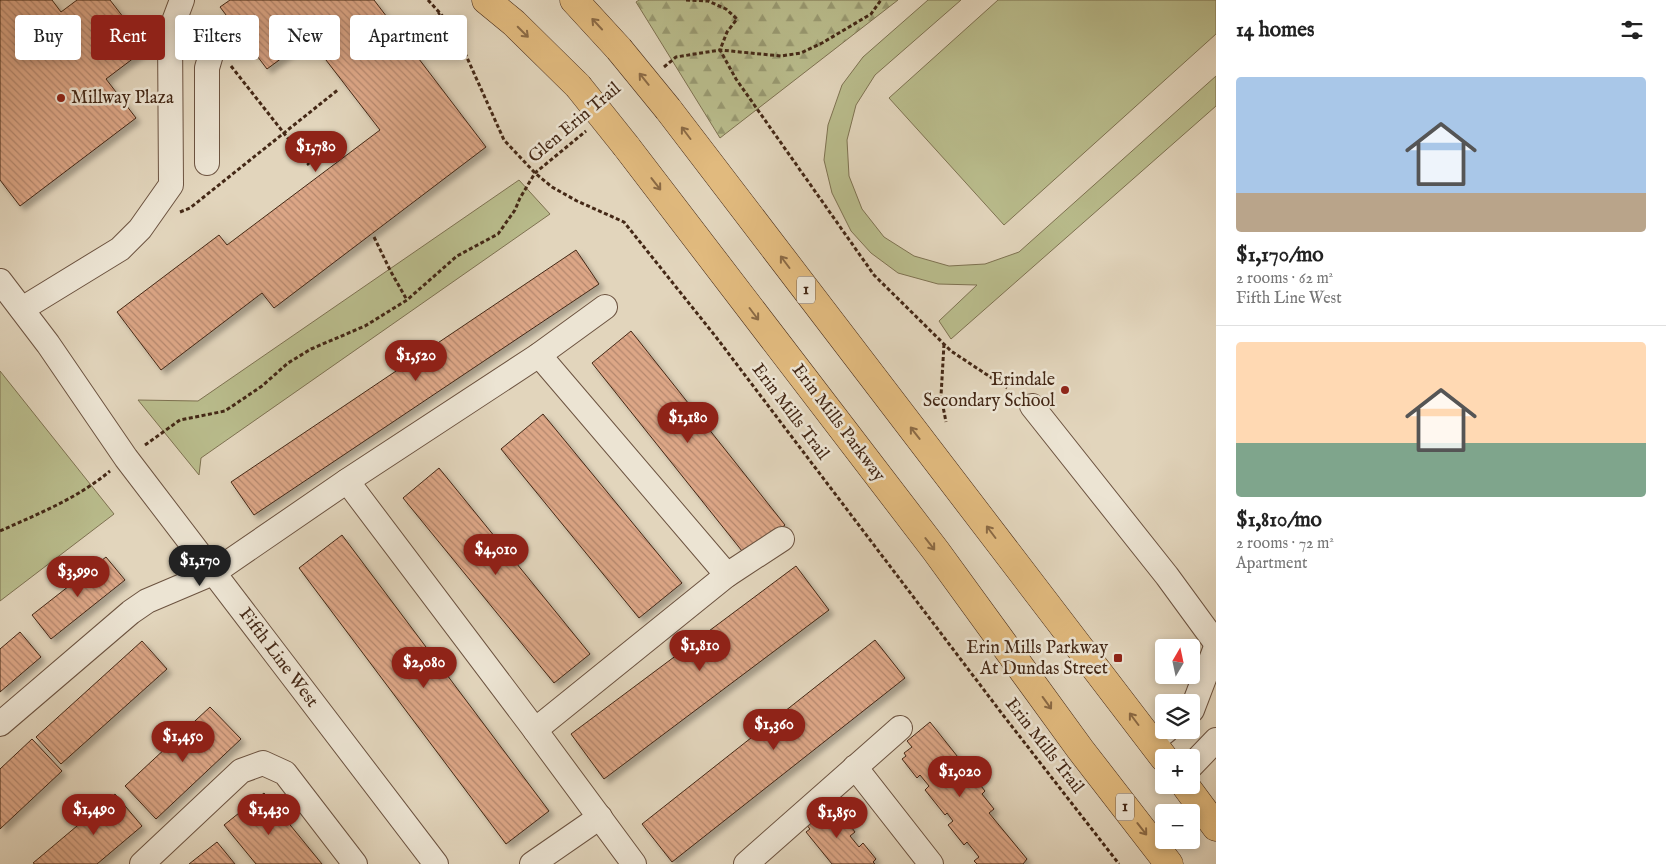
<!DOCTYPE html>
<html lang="en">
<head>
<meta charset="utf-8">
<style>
  :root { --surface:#fff; --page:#f6f6f6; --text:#222; --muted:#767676; --line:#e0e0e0; --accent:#8f2418 }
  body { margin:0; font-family:"IM FELL English",serif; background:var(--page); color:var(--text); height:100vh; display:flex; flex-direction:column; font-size:19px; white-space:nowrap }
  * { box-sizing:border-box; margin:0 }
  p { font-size:16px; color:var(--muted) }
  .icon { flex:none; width:28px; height:28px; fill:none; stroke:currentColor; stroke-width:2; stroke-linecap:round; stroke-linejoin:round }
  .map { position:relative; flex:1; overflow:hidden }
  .details { display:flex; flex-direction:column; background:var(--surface); width:450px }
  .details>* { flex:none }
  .top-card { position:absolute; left:15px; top:15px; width:475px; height:45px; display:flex; gap:10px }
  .needle { width:32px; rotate:9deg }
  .buttons { position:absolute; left:1155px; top:639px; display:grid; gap:10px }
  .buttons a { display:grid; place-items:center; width:45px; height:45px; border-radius:5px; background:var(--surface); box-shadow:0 2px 8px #0003; font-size:25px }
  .price { position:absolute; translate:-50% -42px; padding:0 11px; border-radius:18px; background:var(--accent); color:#fff; font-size:16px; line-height:32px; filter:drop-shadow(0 1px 2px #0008) }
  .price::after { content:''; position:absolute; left:50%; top:30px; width:15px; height:11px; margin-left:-8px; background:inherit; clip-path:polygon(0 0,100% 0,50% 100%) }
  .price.on { background:#222; color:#fff }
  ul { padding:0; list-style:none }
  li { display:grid; align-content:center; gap:10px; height:265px; padding:0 20px }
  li+li { border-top:1px solid var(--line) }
  li span { display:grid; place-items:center; height:155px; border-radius:5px; color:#555 }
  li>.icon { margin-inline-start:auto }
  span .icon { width:90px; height:90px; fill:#fffc; stroke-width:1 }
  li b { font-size:21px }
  h2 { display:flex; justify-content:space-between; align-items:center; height:60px; padding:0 20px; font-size:21px }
  .pill { padding:0 18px; border-radius:5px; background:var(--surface); box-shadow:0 2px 8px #0003; font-size:18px; line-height:45px }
  .pill.on { background:var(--accent); color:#fff }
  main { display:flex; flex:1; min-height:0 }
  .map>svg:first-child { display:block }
  .green { fill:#b9bc8c; stroke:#7e7251 }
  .forest { fill:url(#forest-firs); stroke:#7e7251 }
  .building { fill:url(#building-back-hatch); stroke:#442816; filter:url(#shadow) }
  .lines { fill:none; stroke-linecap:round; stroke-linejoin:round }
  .minor-casing { stroke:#6c5340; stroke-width:26 }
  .major-casing { stroke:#442816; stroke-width:29 }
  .path { stroke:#442816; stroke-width:3; stroke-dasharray:4 2.5; stroke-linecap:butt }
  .minor { stroke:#ece4d3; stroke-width:24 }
  .major { stroke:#e1ba7e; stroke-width:28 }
  .major-bridge-casing { stroke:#442816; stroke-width:29; stroke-linecap:butt }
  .major-bridge { stroke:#e1ba7e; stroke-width:28 }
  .oneway { stroke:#8b6a45 }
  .poi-dot { fill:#8f2418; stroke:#ece4d3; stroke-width:2 }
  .labels { text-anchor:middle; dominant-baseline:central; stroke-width:5; stroke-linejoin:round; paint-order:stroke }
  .shield { fill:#ece4d3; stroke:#76604f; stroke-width:1 }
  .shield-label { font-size:16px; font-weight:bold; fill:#442816 }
  .poi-label { font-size:18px; fill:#442816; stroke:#ece4d3; text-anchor:end }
  .street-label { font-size:18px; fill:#442816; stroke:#ece4d3 }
</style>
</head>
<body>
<main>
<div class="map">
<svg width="1216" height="864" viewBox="0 0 1216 864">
  <defs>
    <pattern id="forest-firs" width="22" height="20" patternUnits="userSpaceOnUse" patternTransform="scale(1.25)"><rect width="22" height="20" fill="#b9bc8c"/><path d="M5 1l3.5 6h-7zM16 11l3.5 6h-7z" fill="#989971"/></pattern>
    <pattern id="building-back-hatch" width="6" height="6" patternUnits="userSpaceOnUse" patternTransform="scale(1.25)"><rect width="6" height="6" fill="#dca686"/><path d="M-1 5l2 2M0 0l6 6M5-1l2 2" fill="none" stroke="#b4876d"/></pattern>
    <filter id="shadow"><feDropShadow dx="4.5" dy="4.5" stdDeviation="2.5" flood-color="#0004"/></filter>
  </defs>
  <rect width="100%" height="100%" fill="#e2d5bc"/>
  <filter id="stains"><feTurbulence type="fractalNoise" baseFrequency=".004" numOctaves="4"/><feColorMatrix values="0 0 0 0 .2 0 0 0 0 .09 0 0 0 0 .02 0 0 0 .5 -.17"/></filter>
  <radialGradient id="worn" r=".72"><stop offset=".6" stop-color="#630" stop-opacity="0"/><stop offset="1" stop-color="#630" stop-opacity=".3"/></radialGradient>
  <g class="green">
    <polygon points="928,0 961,0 875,75 856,105 847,140 849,176 862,209 884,237 914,256 949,266 985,264 1019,252 1216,76 1216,106 951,339 939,321 977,285 938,284 898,273 871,253 851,231 832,193 824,160 828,125 842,85 863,57"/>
    <polygon points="998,0 1216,0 1216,34 1004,225 889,98"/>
    <polygon points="519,180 550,214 201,458 199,475 138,400 198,401"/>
    <polygon points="0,371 114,514 0,601"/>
  </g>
  <polygon class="forest" points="639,0 898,0 720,138 636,2"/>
  <g class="building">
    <polygon points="0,0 52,0 61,12 77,0 110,0 147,48 106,79 136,118 20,206 0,180"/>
    <polygon points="230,0 374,0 486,147 274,308 262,293 161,370 117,312 219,235 227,245 380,130 309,38 267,69 220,7"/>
    <polygon points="576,250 599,284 254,515 231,482"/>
    <polygon points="631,331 785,525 746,556 592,363"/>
    <polygon points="543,414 682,583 639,618 501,449"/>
    <polygon points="439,468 590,654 554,683 403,498"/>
    <polygon points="342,535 549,811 506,844 299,568"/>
    <polygon points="106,557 125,580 51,639 32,615"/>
    <polygon points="796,566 829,610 604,779 571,734"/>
    <polygon points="20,632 41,657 0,692 0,649"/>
    <polygon points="875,640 905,678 672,862 642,824"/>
    <polygon points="142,641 167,669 61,764 36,737"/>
    <polygon points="210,707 241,739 156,819 125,786"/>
    <polygon points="930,722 985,791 982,794 994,809 989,813 1027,859 1023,864 977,864 974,861 979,857 967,842 964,845 948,825 953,821 947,813 945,815 925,790 929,786 920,775 917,778 902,759 906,756 904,753 912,747 907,741"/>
    <polygon points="32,739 62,771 0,829 0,769"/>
    <polygon points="264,793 322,864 256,864 224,825"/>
    <polygon points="115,794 142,826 97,864 35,864 33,863"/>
    <polygon points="825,807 829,812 836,807 855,832 850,836 859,847 863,843 876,859 873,862 875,864 832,864 806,832 810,829 805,823"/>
    <polygon points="217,842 235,864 189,864"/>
  </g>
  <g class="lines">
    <defs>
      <g id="minor">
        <polyline points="207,163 207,68 212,51"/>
        <polyline points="0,281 48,344 126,458 436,864"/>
        <polyline points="22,309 120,249 140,229 171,185 170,32 182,0"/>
        <polyline points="1032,406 1167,576 1216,643"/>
        <polyline points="347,481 535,730 727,575 539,355"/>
        <polyline points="727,575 782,539"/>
        <polyline points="1192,710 1216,647"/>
        <polyline points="0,724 131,612 147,601 213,573 347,481 539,355 605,307"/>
        <polyline points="535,730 634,864"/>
        <polyline points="1152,742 1167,730"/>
        <polyline points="1191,766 1216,740"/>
        <polyline points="855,767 931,864"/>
        <polyline points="142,864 241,771 263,763 285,773 355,864"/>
        <polyline points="532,864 600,817"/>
        <polyline points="746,864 900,728"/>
      </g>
      <g id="major">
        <polyline points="486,0 514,23 578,86"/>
        <polyline points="574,0 619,49"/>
        <polyline points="668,109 1164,758"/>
        <polyline points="626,146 936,551 1080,749 1169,864"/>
        <polyline points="1185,785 1216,827"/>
      </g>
    </defs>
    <use href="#minor" class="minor-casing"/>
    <use href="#major" class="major-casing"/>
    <g class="path">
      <polyline points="428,0 448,22 460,42 504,140 535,173 552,187 577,201 624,222 716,337 1003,715 1119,864"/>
      <polyline points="686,0 708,1 726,9 737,19 727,32 720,50 736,79 874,275 951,351 1007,388"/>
      <polyline points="407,38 440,13"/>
      <polyline points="231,66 309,165"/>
      <polyline points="664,67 676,57 720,50 781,56 801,53 822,43 871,14 881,0"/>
      <polyline points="180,212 190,208 339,89"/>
      <polyline points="374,237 391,272 407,300"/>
      <polyline points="944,344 941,396 946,422"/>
      <polyline points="145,445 180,420 225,411 262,386 288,363 311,349 365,326 407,300 457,256 498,234 515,210 520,198 535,173 586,131"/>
      <path d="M0 531C38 514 78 498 110 471"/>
    </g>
    <use href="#minor" class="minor"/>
    <use href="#major" class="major"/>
    <defs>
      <g id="major-bridge">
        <polyline points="619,49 668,109"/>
        <polyline points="578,86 626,146"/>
      </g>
    </defs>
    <use href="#major-bridge" class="major-bridge-casing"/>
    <use href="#major-bridge" class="major-bridge"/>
  </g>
  <defs><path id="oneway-shaft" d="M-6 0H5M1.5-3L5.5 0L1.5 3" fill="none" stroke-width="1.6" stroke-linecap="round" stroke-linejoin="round" transform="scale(1.25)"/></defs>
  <g class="oneway">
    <use href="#oneway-shaft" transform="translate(597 24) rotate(-133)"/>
    <use href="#oneway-shaft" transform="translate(523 32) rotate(45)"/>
    <use href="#oneway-shaft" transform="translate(644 79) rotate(-129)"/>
    <use href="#oneway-shaft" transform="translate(686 133) rotate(-127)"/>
    <use href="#oneway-shaft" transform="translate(656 184) rotate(52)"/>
    <use href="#oneway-shaft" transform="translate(785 262) rotate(-127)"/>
    <use href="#oneway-shaft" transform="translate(754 314) rotate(53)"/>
    <use href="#oneway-shaft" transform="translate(915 433) rotate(-128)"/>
    <use href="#oneway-shaft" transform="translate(991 532) rotate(-127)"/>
    <use href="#oneway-shaft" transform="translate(930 544) rotate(52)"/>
    <use href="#oneway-shaft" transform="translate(1047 703) rotate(54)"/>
    <use href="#oneway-shaft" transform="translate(1134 719) rotate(-127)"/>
    <use href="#oneway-shaft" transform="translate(1142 829) rotate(52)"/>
  </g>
  <g class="poi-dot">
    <circle cx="61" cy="98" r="5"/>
    <circle cx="1065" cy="390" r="5"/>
    <rect x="1113" y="653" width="10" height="10" rx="2.5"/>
  </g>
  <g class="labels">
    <g class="shield">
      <rect x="797" y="276.5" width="18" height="27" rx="4"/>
      <rect x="1116" y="793.5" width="18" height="27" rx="4"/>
    </g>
    <g class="shield-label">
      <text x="806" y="290">1</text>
      <text x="1125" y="807">1</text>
    </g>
    <g class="poi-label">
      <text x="71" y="98" text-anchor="start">Millway Plaza</text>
      <text x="1055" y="380">Erindale<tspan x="1055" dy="21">Secondary School</tspan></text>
      <text x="1108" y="648">Erin Mills Parkway<tspan x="1108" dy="21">At Dundas Street</tspan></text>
    </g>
    <g class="street-label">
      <text transform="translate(575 123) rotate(-40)">Glen Erin Trail</text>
      <text transform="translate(790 412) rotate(53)">Erin Mills Trail</text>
      <text transform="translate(838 423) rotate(53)">Erin Mills Parkway</text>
      <text transform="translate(278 658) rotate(53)">Fifth Line West</text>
      <text transform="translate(1044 746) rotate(52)">Erin Mills Trail</text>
    </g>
  </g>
  <rect width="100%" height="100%" filter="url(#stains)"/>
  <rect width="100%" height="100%" fill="url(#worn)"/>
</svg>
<div class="buttons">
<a><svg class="needle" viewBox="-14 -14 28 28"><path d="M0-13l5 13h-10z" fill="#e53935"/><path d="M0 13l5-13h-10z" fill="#767676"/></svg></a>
<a><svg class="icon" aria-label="layers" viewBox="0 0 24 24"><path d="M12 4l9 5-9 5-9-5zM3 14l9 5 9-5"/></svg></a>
<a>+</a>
<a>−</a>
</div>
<b class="price" style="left:316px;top:173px">$1,780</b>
<b class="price" style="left:416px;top:382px">$1,520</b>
<b class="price" style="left:688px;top:444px">$1,180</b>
<b class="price" style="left:496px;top:576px">$4,010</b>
<b class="price on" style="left:200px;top:587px">$1,170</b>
<b class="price" style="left:78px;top:598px">$3,990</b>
<b class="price" style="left:700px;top:672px">$1,810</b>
<b class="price" style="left:424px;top:689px">$2,080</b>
<b class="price" style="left:774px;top:751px">$1,360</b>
<b class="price" style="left:183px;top:763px">$1,450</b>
<b class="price" style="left:960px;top:798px">$1,020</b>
<b class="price" style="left:94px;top:836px">$1,490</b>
<b class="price" style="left:269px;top:836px">$1,430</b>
<b class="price" style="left:837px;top:839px">$1,850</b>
<div class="top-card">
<a class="pill">Buy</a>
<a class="pill on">Rent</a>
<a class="pill">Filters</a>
<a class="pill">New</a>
<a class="pill">Apartment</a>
</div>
</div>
<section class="details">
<h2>14 homes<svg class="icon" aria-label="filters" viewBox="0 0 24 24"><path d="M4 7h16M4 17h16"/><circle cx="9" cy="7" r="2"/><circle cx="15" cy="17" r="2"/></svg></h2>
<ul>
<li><span style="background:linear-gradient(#a9c7e8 75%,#b9a48a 0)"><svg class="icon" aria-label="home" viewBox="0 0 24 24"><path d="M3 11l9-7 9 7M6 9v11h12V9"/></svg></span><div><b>$1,170/mo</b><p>2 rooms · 62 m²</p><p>Fifth Line West</p></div></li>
<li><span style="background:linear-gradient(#ffd9b3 65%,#7fa58c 0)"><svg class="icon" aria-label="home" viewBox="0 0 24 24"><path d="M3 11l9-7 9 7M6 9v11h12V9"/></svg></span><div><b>$1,810/mo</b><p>2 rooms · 72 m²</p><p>Apartment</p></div></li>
</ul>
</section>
</main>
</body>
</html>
